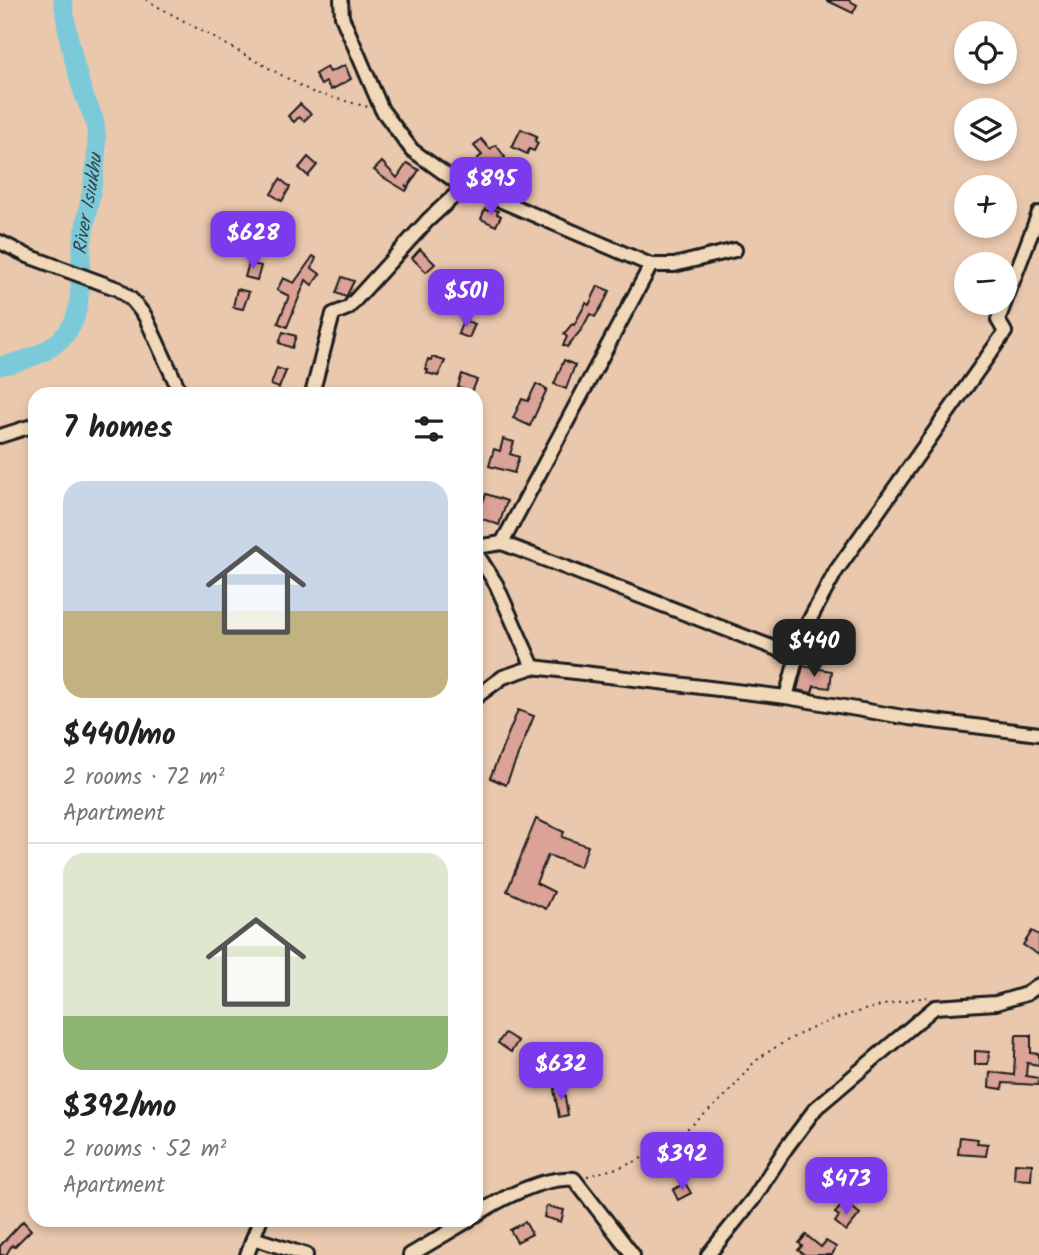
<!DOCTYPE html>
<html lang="en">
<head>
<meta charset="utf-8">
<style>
  :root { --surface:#fff; --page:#f6f6f6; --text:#222; --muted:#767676; --line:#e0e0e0; --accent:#7c3aed }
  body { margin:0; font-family:Kalam,sans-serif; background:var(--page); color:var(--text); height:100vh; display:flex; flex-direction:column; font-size:26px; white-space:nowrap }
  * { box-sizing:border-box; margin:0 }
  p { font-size:23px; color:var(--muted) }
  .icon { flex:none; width:38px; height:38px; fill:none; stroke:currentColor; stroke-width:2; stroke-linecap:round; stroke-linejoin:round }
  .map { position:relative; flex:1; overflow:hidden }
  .sheet { position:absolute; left:28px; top:387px; width:455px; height:840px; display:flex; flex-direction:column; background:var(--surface); border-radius:21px; box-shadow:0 4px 10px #0003 }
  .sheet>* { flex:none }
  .controls { position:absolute; left:954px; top:21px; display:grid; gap:14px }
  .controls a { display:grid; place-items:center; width:63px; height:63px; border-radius:50%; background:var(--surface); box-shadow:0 4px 10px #0003; font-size:35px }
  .price { position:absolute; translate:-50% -60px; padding:0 16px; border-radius:14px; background:var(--accent); color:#fff; font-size:23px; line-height:46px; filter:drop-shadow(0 2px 4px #0008) }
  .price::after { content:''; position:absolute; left:50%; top:42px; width:21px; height:16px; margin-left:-10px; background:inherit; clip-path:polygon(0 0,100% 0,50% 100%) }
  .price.selected { background:#222; color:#fff }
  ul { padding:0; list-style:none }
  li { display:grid; align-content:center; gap:14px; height:371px; padding:0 35px }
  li+li { border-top:2px solid var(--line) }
  li span { display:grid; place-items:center; height:217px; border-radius:21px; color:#555 }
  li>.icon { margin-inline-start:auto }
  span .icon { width:126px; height:126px; fill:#fffc; stroke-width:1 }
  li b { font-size:30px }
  h2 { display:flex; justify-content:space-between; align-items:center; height:84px; padding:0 35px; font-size:30px }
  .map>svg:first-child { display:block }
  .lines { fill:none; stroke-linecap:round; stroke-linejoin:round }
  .river { stroke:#7ccad9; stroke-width:19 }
  .building { fill:#dba297; stroke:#1c1c1c; stroke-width:2 }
  .street-casing { stroke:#1c1c1c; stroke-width:18 }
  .path { stroke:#1c1c1c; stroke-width:2; stroke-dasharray:2 5; stroke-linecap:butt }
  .street { stroke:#f0d8b8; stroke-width:12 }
  .labels { text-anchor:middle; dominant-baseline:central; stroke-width:5; stroke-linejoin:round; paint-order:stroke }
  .water-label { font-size:19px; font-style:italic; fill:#34484b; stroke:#f0d8b8 }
</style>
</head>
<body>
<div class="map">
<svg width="1039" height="1255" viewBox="0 0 1039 1255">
  <rect width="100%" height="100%" fill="#eac8ae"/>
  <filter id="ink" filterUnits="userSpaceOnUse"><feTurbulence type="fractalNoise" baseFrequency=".0143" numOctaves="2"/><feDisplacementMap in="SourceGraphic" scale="14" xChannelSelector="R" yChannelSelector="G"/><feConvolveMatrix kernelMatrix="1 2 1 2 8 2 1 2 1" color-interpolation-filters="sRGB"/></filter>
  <g filter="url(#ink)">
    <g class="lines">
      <path class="river" id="s1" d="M0 366C27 361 58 350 72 325 83 304 79 269 82 246 86 207 102 162 95 124 93 112 85 101 82 89 73 60 66 30 63 0"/>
    </g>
    <g class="building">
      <polygon points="826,0 848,0 857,5 853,13"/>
      <polygon points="345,65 351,79 331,90 326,82 321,85 315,74 327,67 330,72"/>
      <polygon points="300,104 311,114 304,121 299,117 294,122 288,116"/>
      <polygon points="521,129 537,136 535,141 538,143 534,151 529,149 527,154 512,147"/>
      <polygon points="481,139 490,149 496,145 505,157 480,176 474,175 478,158 482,155 474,146"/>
      <polygon points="308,157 317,165 308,176 299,168"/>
      <polygon points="382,162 397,178 407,163 419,170 408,187 405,185 408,188 406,191 381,176 374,170"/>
      <polygon points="280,179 290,187 282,201 271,194"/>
      <polygon points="490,208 498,211 497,214 501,216 496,226 481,219 485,209 488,211"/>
      <polygon points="239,230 255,236 252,244 236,239"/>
      <polygon points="277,236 289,241 284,252 272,248"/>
      <polygon points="420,249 435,264 426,272 412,258"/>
      <polygon points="313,256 316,258 312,268 320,274 312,285 306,280 287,327 278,323 289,296 277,290 283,278 294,283"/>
      <polygon points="249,263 261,266 257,280 245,277"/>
      <polygon points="342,277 354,281 346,297 336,293"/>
      <polygon points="598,286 610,291 603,304 595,317 590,314 582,329 567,347 563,345 567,337 564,334 572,324 574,325 586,303 589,305"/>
      <polygon points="237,289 249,292 243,309 233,307"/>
      <polygon points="463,320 475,324 469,338 458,334"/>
      <polygon points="283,332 296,336 292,348 279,343"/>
      <polygon points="432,357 445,361 438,376 427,373 428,370 425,369 428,359 431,360"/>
      <polygon points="564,360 575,365 566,389 554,384"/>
      <polygon points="277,368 286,371 279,388 271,385"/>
      <polygon points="462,374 477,380 472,392 458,387"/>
      <polygon points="536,384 547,389 530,426 513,418 522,399 528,401"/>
      <polygon points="503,439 514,442 510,454 519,457 514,473 489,466 494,449 500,451"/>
      <polygon points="486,494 507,501 499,525 477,517"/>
      <polygon points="803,666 832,671 830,688 814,686 812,693 797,690"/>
      <polygon points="518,710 534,716 506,785 490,778"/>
      <polygon points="536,819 564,832 562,837 588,846 580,867 548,855 536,883 554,892 546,909 507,891"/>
      <polygon points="1032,931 1039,935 1039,955 1023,945"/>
      <polygon points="505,1033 518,1041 511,1052 498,1043"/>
      <polygon points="1016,1035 1031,1035 1031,1053 1039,1054 1039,1065 1027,1063 1026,1076 1039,1078 1038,1085 1003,1083 1002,1089 989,1087 990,1072 1014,1075"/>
      <polygon points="975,1051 989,1052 988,1064 975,1064"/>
      <polygon points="563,1087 568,1115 559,1117 554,1089"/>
      <polygon points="676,1134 689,1140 681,1161 674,1167 665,1158"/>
      <polygon points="960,1137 978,1139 977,1143 988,1144 986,1156 958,1154"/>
      <polygon points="1015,1163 1032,1164 1031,1180 1014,1179"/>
      <polygon points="685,1183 691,1193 678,1200 673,1190"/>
      <polygon points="842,1205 846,1208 849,1205 860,1214 846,1231 835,1222 839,1216 835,1213"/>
      <polygon points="546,1206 564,1210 561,1222 544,1217"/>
      <polygon points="23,1221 31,1230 14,1247 12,1245 6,1255 0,1255 0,1246"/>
      <polygon points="525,1222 532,1234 517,1242 510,1230"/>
      <polygon points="806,1235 821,1247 826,1241 836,1247 832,1255 805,1255 798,1250 802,1246 799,1243"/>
    </g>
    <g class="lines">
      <defs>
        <g id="street">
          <polyline points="341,0 342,17 382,110 412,150 455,181 651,265 674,265 735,250"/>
          <polyline points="0,242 28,256 118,289 132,300 145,316 181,394"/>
          <polyline points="312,394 333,314 348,308 428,220 465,186"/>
          <polyline points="0,436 35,425"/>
          <polyline points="502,543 651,265"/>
          <polyline points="476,547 502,543 795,656"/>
          <polyline points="476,553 496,584 533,667"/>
          <polyline points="476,697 503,677 533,667 786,697 909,718 1039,734"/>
          <polyline points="786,697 804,630 836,571 1005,332 998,320 1039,213"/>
          <path d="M476 1215C500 1199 544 1176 574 1179L633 1255"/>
          <polyline points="253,1238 306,1255"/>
          <polyline points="247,1255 260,1220"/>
          <polyline points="410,1255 469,1220"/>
          <polyline points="708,1255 754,1198 786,1148 816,1108 935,1007 996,1003 1026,994 1039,985"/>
        </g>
      </defs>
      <use href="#street" class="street-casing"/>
      <g class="path">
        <polyline points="146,0 312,92 368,107"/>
        <path d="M587 1176C604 1171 622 1168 638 1160 670 1145 699 1120 725 1096 737 1085 745 1070 757 1060 807 1023 867 1006 927 997"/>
      </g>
      <use href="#street" class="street"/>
    </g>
  </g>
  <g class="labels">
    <g class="water-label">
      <text stroke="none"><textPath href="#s1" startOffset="208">River Isiukhu</textPath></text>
    </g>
  </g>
</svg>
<div class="controls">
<a><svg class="icon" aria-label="locate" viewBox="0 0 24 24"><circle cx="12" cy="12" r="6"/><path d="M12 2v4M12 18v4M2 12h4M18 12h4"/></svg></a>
<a><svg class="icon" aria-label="layers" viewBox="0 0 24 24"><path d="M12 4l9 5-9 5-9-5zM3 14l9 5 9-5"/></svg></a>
<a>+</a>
<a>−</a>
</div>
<b class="price" style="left:491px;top:217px">$895</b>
<b class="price" style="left:253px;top:271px">$628</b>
<b class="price" style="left:466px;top:329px">$501</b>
<b class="price selected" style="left:814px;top:679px">$440</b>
<b class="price" style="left:561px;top:1102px">$632</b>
<b class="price" style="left:682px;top:1192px">$392</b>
<b class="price" style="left:846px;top:1217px">$473</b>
<section class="sheet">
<h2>7 homes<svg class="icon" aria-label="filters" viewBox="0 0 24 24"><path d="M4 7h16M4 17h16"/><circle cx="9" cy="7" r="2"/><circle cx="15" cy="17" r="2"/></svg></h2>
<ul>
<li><span style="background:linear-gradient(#c9d6e8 60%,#c2b280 0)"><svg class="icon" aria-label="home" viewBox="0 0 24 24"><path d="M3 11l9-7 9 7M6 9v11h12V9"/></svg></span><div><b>$440/mo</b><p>2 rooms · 72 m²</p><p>Apartment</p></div></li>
<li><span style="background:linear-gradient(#dfe7d0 75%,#8fb573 0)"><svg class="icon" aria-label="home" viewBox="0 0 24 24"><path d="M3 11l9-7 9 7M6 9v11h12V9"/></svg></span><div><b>$392/mo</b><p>2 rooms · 52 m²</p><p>Apartment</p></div></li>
</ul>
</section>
</div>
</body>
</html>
